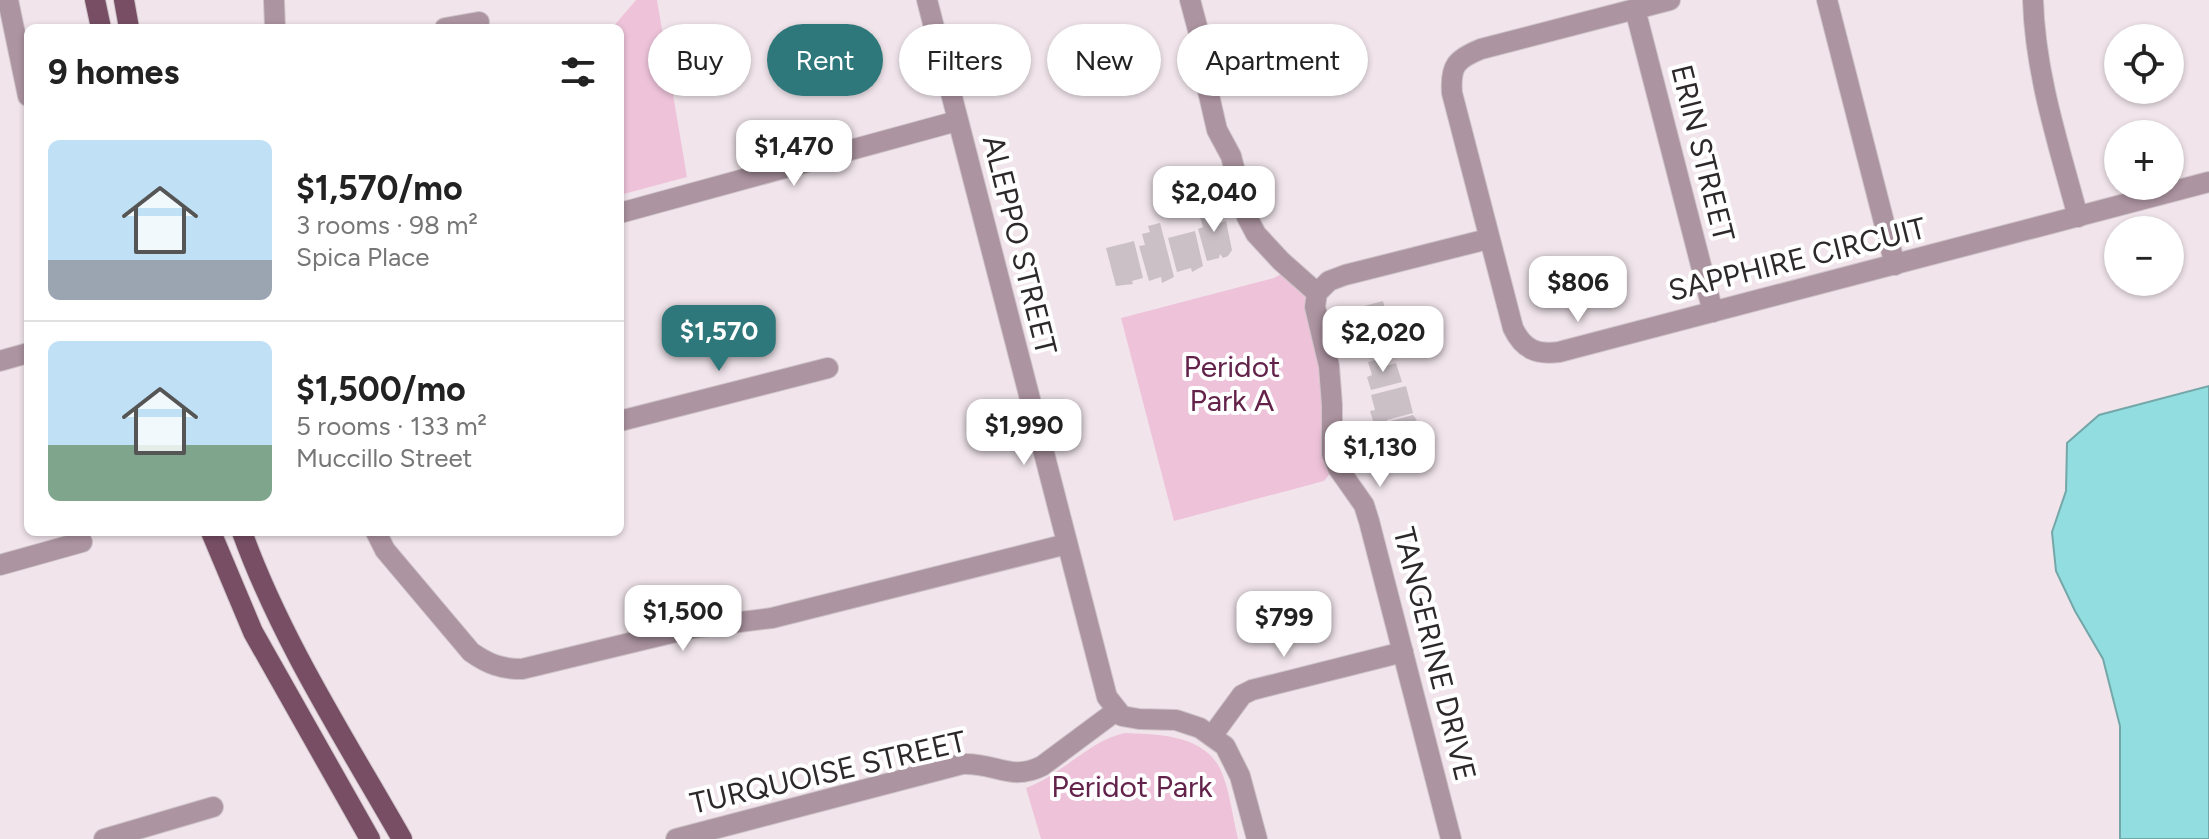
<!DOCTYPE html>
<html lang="en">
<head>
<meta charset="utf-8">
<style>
  :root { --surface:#fff; --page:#f2f2f2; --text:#222; --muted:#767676; --line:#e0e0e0; --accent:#2e777a }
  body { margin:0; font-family:Figtree,sans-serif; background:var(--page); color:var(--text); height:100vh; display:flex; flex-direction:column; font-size:30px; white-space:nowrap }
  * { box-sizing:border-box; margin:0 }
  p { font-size:26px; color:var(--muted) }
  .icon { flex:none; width:44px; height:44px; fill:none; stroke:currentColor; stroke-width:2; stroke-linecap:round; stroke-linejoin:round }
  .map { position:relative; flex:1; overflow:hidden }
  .side { position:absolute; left:24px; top:24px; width:600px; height:512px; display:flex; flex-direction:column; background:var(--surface); border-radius:12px; box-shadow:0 2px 6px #0004 }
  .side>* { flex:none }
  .banner { position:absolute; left:648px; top:24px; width:760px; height:72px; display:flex; gap:16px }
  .tools { position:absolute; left:2104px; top:24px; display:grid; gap:16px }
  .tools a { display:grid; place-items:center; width:80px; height:80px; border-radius:50%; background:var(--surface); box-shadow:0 2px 6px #0004; font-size:40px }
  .price { position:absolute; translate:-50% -68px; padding:0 18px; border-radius:16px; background:#fff; color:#222; font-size:26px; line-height:52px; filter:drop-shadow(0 2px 4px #0008) }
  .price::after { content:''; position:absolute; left:50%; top:48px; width:24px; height:18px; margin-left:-12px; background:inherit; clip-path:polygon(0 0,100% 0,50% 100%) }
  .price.active { background:var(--accent); color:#fff }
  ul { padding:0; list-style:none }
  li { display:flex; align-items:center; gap:24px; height:200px; padding:0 24px }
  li+li { border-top:2px solid var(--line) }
  li span { display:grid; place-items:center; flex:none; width:224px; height:160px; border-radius:12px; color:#555 }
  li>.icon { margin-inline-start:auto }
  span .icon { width:96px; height:96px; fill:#fffc; stroke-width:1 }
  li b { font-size:34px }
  h2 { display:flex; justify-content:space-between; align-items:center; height:96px; padding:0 24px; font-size:34px }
  .pill { padding:0 28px; border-radius:36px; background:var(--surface); box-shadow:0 2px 6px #0004; font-size:28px; line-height:72px }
  .pill.active { background:var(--accent); color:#fff }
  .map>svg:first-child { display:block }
  .green { fill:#eec3da }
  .water { fill:#92dddf; stroke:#74a7a9; stroke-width:2 }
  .building { fill:#cbc0c6 }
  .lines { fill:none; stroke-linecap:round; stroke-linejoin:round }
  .minor-casing { stroke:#cec3c8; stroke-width:22 }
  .major-casing { stroke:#cec3c8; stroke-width:22 }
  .minor { stroke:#ac94a0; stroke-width:20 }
  .major { stroke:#774e64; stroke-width:20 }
  .labels { text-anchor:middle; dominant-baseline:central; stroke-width:8; stroke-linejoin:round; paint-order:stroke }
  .street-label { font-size:30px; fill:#2d292b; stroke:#fff }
  .park-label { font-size:30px; fill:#62224a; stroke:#fff }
</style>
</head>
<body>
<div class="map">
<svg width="2209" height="839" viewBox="0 0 2209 839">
  <rect width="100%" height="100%" fill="#f1e5eb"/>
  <g class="green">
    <polygon points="636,0 657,0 687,177 620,195 620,28 612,28"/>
    <polygon points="1285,272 1306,293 1308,323 1317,348 1324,399 1322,445 1331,472 1324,481 1174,521 1121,318 1274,278"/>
    <path d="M1125 733C1159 734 1207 735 1222 773 1230 793 1233 818 1238 839H1041L1026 788C1063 774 1090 740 1125 733Z"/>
  </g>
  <polygon class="water" points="2209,386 2209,839 2120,839 2120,726 2103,659 2075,611 2056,571 2052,532 2066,491 2067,443 2099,415"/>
  <g class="building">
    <polygon points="1214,203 1220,223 1226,221 1232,250 1228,256 1223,258 1220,254 1219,258 1207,261 1198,229 1203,227 1197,207"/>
    <polygon points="1160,223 1174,277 1162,283 1161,277 1149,281 1139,246 1145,245 1142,234 1150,232 1148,226"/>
    <polygon points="1195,231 1203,266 1192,272 1191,268 1177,272 1168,238"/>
    <polygon points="1134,241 1143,278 1132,281 1133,284 1116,286 1106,248"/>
    <polygon points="1383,301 1388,321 1356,329 1353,316 1359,314 1357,308"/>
    <polygon points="1389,330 1394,349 1364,357 1361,344 1366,343 1364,336"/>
    <polygon points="1384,358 1386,366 1396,363 1402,382 1371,390 1367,377 1372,375 1368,362"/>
    <polygon points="1406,386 1413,413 1387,420 1387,422 1413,415 1417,420 1401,427 1404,438 1401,439 1403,446 1371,455 1367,441 1372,440 1371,425 1374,424 1370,411 1375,410 1371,395"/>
  </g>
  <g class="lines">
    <defs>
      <g id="minor">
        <polyline points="8,0 28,96"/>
        <polyline points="274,0 275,28"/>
        <polyline points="927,0 1107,697 1122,716 1139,719 1176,720 1200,728 1225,746 1240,776 1257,839"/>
        <polyline points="1190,0 1206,60 1208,91 1217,130 1231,156 1247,217 1256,234 1281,261 1317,293"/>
        <path d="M1670 0 1481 49C1456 59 1450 66 1452 93L1513 328C1523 349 1536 355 1559 352L2209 182"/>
        <polyline points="1827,0 1895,265"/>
        <path d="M2033 0C2035 74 2059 146 2078 217"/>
        <polyline points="1635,9 1713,312"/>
        <polyline points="445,28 479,22"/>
        <polyline points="620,213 957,121"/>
        <polyline points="0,361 28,353"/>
        <polyline points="620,421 828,368"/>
        <path d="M376 532 385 550 471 652C488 664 501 669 522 669L692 628 772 618 1067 544"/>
        <polyline points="0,565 82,542"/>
        <polyline points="1212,736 1242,695 1252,690 1403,652"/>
        <polyline points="104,839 213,807"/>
        <path d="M676 839 962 764C995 762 1010 782 1042 766L1116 711"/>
        <polyline points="1451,839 1369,521 1364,505 1338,468 1332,454 1332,405 1329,366 1315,307 1317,293 1329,281 1345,275 1488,239"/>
      </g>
      <g id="major">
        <polyline points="95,0 101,28"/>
        <polyline points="124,0 129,28"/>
        <polyline points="211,532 253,632 370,839"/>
        <path d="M242 532C281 640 345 739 402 839"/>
      </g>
    </defs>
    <use href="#minor" class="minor-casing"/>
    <use href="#major" class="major-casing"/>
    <use href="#minor" class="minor"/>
    <use href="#major" class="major"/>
  </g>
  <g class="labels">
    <g class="street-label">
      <text transform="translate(1703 153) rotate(76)">ERIN STREET</text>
      <text transform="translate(1020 245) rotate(76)">ALEPPO STREET</text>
      <text transform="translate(1797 259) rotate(-14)">SAPPHIRE CIRCUIT</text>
      <text transform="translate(1435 654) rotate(76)">TANGERINE DRIVE</text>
      <text transform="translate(828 772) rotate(-13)">TURQUOISE STREET</text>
    </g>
    <g class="park-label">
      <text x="1232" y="366">Peridot<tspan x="1232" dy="34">Park A</tspan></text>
      <text x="1132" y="786">Peridot Park</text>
    </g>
  </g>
</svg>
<div class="tools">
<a><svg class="icon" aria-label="locate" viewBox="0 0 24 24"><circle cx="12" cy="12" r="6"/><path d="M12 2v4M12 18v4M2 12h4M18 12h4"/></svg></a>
<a>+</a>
<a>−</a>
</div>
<b class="price" style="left:794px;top:188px">$1,470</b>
<b class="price" style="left:1214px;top:234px">$2,040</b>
<b class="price" style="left:1578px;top:324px">$806</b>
<b class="price active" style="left:719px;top:373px">$1,570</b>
<b class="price" style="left:1383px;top:374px">$2,020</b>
<b class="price" style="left:1024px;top:467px">$1,990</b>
<b class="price" style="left:1380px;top:489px">$1,130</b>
<b class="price" style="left:683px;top:653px">$1,500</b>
<b class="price" style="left:1284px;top:659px">$799</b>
<div class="banner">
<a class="pill">Buy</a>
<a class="pill active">Rent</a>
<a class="pill">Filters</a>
<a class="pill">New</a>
<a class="pill">Apartment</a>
</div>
<section class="side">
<h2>9 homes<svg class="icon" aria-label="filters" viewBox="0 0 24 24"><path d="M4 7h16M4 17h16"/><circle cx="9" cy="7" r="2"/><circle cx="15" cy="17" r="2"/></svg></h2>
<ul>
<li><span style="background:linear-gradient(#bfe0f5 75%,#9aa5b1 0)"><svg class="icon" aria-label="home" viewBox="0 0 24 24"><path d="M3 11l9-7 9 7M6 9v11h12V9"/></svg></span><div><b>$1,570/mo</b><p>3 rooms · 98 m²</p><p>Spica Place</p></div></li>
<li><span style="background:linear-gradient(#bfe0f5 65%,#7fa58c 0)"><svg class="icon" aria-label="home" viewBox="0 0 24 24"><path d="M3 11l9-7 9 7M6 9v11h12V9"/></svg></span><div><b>$1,500/mo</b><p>5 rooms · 133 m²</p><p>Muccillo Street</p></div></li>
</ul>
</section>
</div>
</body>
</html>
